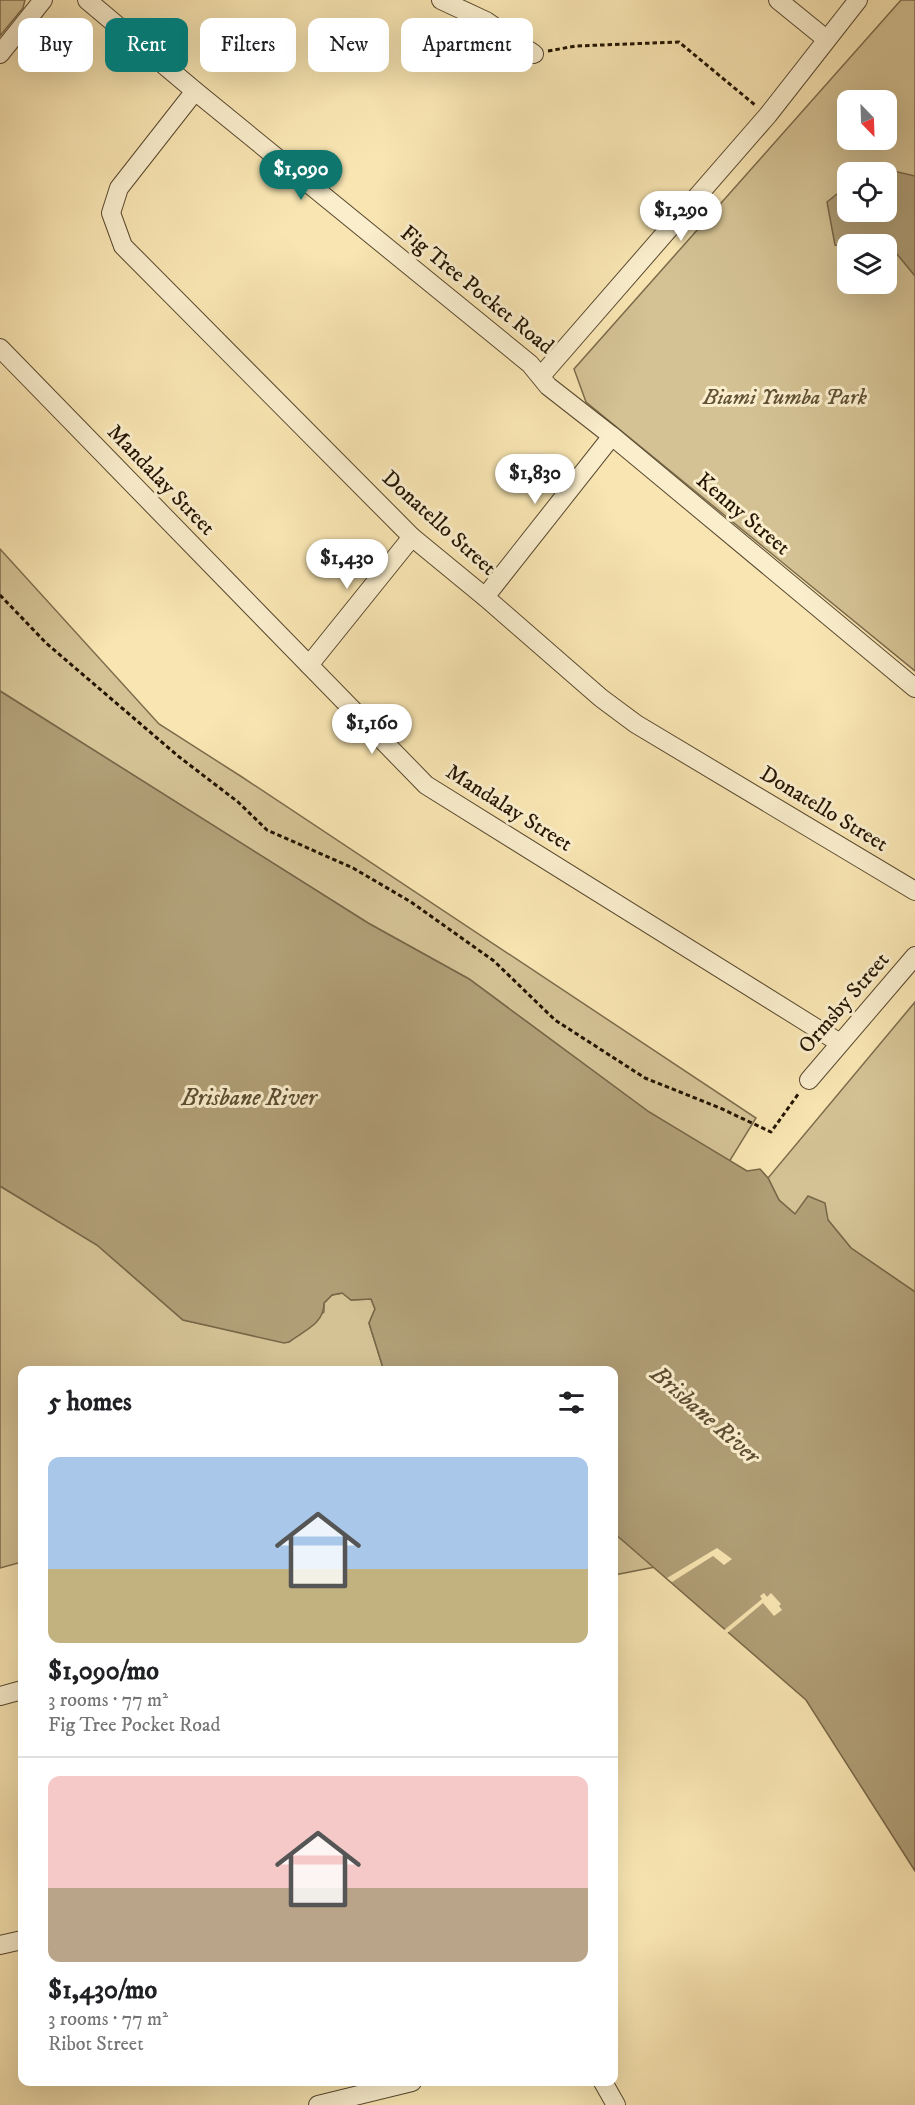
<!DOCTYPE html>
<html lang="en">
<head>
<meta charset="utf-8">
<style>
  :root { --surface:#fff; --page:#f6f6f6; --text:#202124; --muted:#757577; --line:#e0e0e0; --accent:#0f766e }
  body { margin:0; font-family:"IM FELL DW Pica",serif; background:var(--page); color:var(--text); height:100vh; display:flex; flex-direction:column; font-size:22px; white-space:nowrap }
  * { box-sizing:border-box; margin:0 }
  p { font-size:20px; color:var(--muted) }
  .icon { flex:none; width:33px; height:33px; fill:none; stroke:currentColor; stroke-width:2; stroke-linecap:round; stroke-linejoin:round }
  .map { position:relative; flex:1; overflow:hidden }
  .details { position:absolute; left:18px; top:1366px; width:600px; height:720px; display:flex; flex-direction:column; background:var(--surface); border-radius:12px; box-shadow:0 6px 24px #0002 }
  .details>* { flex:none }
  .guide { position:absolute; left:18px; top:18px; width:600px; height:54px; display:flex; gap:12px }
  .needle { width:39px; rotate:157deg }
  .controls { position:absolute; left:837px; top:90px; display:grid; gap:12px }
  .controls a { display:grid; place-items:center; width:60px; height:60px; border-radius:12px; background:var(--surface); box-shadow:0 6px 24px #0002; font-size:30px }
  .price { position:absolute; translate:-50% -51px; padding:0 14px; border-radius:21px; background:#fff; color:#222; font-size:20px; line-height:39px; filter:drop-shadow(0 2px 3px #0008) }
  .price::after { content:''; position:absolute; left:50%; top:36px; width:18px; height:14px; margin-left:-9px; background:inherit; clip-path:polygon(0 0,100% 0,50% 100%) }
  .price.on { background:var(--accent); color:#fff }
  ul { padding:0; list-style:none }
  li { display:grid; align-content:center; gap:12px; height:318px; padding:0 30px }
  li+li { border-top:2px solid var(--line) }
  li span { display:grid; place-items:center; height:186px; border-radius:12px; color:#555 }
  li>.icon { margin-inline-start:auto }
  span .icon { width:108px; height:108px; fill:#fffc; stroke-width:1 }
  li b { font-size:26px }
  h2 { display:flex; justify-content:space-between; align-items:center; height:72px; padding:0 30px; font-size:26px }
  .chip { padding:0 21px; border-radius:12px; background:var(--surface); box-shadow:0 6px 24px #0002; font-size:21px; line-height:54px }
  .chip.on { background:var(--accent); color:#fff }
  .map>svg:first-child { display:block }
  .green { fill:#d4c294; stroke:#7c6c4c; stroke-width:1.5; fill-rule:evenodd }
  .water { fill:#b09e76; stroke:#786748; stroke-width:1.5 }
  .pier { fill:#f8e5b2 }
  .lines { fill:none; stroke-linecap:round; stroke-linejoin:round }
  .minor-casing { stroke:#59492f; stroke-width:20 }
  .path { stroke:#241503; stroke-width:3; stroke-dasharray:4.5 3; stroke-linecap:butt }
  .minor { stroke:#faeecd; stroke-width:18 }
  .labels { text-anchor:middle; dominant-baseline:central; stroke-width:6; stroke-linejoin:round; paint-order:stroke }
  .street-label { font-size:22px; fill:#241503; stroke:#faeecd }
  .park-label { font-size:22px; font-style:italic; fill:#625236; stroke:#faeecd }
  .water-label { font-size:24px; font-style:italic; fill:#5c4c31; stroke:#faeecd }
</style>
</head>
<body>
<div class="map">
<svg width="915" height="2105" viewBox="0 0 915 2105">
  <rect width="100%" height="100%" fill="#f8e5b2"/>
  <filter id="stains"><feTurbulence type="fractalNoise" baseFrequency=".00333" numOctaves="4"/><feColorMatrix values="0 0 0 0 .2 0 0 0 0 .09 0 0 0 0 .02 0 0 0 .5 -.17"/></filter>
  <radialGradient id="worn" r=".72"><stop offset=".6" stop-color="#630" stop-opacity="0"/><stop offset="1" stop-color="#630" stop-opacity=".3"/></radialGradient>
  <g class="green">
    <polygon points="0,0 25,0 23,8 0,36"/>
    <path d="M901 0H915V671L586 402 574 369ZM848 100H886V140H848ZM848 172H886V212H848ZM848 244H886V284H848Z"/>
    <polygon points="0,549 159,724 242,777 756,1118 729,1162 649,1112 469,979 368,923 0,691"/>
    <polygon points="915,1002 915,1292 851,1248 828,1220 795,1214 779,1200 768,1178"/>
    <polygon points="0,1186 97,1245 183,1320 289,1342 324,1312 324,1303 332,1295 343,1293 351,1300 371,1299 375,1309 369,1323 384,1371 22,1371 22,1562 0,1568"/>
    <polygon points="614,1533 655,1567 614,1575"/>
  </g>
  <g class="water">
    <polygon points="872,166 915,176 915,276 896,253 887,252 886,244 848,244 847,247 835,245 827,202 847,186 848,212 886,212 886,172 864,172"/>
    <path d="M0 691 368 923 469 979 649 1112 747 1171 760 1169 768 1178 779 1200 795 1214 808 1196 825 1203 828 1220 851 1248 915 1292V1871L806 1700 614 1533V1371H384L369 1323 375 1309 371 1299 351 1300 342 1293 332 1295 324 1303C324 1324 305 1330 289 1342L284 1343 183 1320 97 1245 0 1186Z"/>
  </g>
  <g class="pier">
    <polygon points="717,1548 732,1559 724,1565 713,1556 672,1582 667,1578"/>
    <polygon points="764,1593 767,1597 771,1593 781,1604 779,1606 782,1610 774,1616 763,1603 726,1634 723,1631 762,1599 760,1596"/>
  </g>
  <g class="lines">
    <defs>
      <g id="minor">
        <polyline points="87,0 195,91 530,364 548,386 612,436 915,688"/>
        <polyline points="441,0 486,21 534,54"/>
        <polyline points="778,0 826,39"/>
        <polyline points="0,54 43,0"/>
        <polyline points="195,91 119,188 111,213 123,246 412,537 485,597 601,698 636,724 915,891"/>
        <polyline points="0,348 426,785 840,1043"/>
        <polyline points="541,376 768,115 858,0"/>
        <polyline points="485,597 612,436"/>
        <polyline points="309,665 412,537"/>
        <polyline points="809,1080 915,956"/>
        <polyline points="0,1696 22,1690"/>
        <polyline points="0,1945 22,1940"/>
        <polyline points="603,2082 616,2105"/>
        <polyline points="318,2105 412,2082"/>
      </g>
    </defs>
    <use href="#minor" class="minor-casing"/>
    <g class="path">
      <polyline points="548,51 576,46 679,42 755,105"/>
      <polyline points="0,595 46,643 178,756 238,802 267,830 353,868 411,902 494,961 555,1020 645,1078 720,1108 771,1132 799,1093"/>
    </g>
    <use href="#minor" class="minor"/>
  </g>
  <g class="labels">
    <g class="street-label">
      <text transform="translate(477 290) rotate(39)">Fig Tree Pocket Road</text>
      <text transform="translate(161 480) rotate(46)">Mandalay Street</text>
      <text transform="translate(743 514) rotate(40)">Kenny Street</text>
      <text transform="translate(439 523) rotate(42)">Donatello Street</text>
      <text transform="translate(509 808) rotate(32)">Mandalay Street</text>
      <text transform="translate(824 809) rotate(31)">Donatello Street</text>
      <text transform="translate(844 1003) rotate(-49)">Ormsby Street</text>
    </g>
    <g class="park-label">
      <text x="785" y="397">Biami Yumba Park</text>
    </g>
    <g class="water-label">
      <text x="249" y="1098">Brisbane River</text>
      <text transform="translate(705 1415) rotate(41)">Brisbane River</text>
    </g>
  </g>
  <rect width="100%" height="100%" filter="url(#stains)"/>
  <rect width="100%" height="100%" fill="url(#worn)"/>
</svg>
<div class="controls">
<a><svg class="needle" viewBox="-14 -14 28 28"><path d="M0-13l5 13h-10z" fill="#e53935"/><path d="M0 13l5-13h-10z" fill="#757577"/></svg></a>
<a><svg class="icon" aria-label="locate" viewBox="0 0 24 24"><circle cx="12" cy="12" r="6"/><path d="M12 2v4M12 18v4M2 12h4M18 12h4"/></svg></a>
<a><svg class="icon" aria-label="layers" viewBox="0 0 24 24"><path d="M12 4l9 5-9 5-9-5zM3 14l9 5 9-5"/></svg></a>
</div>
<b class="price on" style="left:301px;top:201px">$1,090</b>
<b class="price" style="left:681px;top:242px">$1,290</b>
<b class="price" style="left:535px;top:505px">$1,830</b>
<b class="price" style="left:347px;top:590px">$1,430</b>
<b class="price" style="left:372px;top:755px">$1,160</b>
<div class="guide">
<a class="chip">Buy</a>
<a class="chip on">Rent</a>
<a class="chip">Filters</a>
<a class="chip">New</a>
<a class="chip">Apartment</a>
</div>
<section class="details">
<h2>5 homes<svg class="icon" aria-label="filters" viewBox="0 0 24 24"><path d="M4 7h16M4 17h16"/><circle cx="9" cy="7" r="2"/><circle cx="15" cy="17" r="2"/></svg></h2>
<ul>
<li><span style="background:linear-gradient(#a9c7e8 60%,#c2b280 0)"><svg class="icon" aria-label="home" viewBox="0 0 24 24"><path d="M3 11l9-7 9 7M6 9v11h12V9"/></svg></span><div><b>$1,090/mo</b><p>3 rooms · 77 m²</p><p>Fig Tree Pocket Road</p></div></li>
<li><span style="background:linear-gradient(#f6c9c9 60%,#b9a48a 0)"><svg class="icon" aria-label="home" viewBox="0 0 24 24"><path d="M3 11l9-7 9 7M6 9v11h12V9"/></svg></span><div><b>$1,430/mo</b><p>3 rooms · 77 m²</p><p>Ribot Street</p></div></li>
</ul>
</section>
</div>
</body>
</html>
